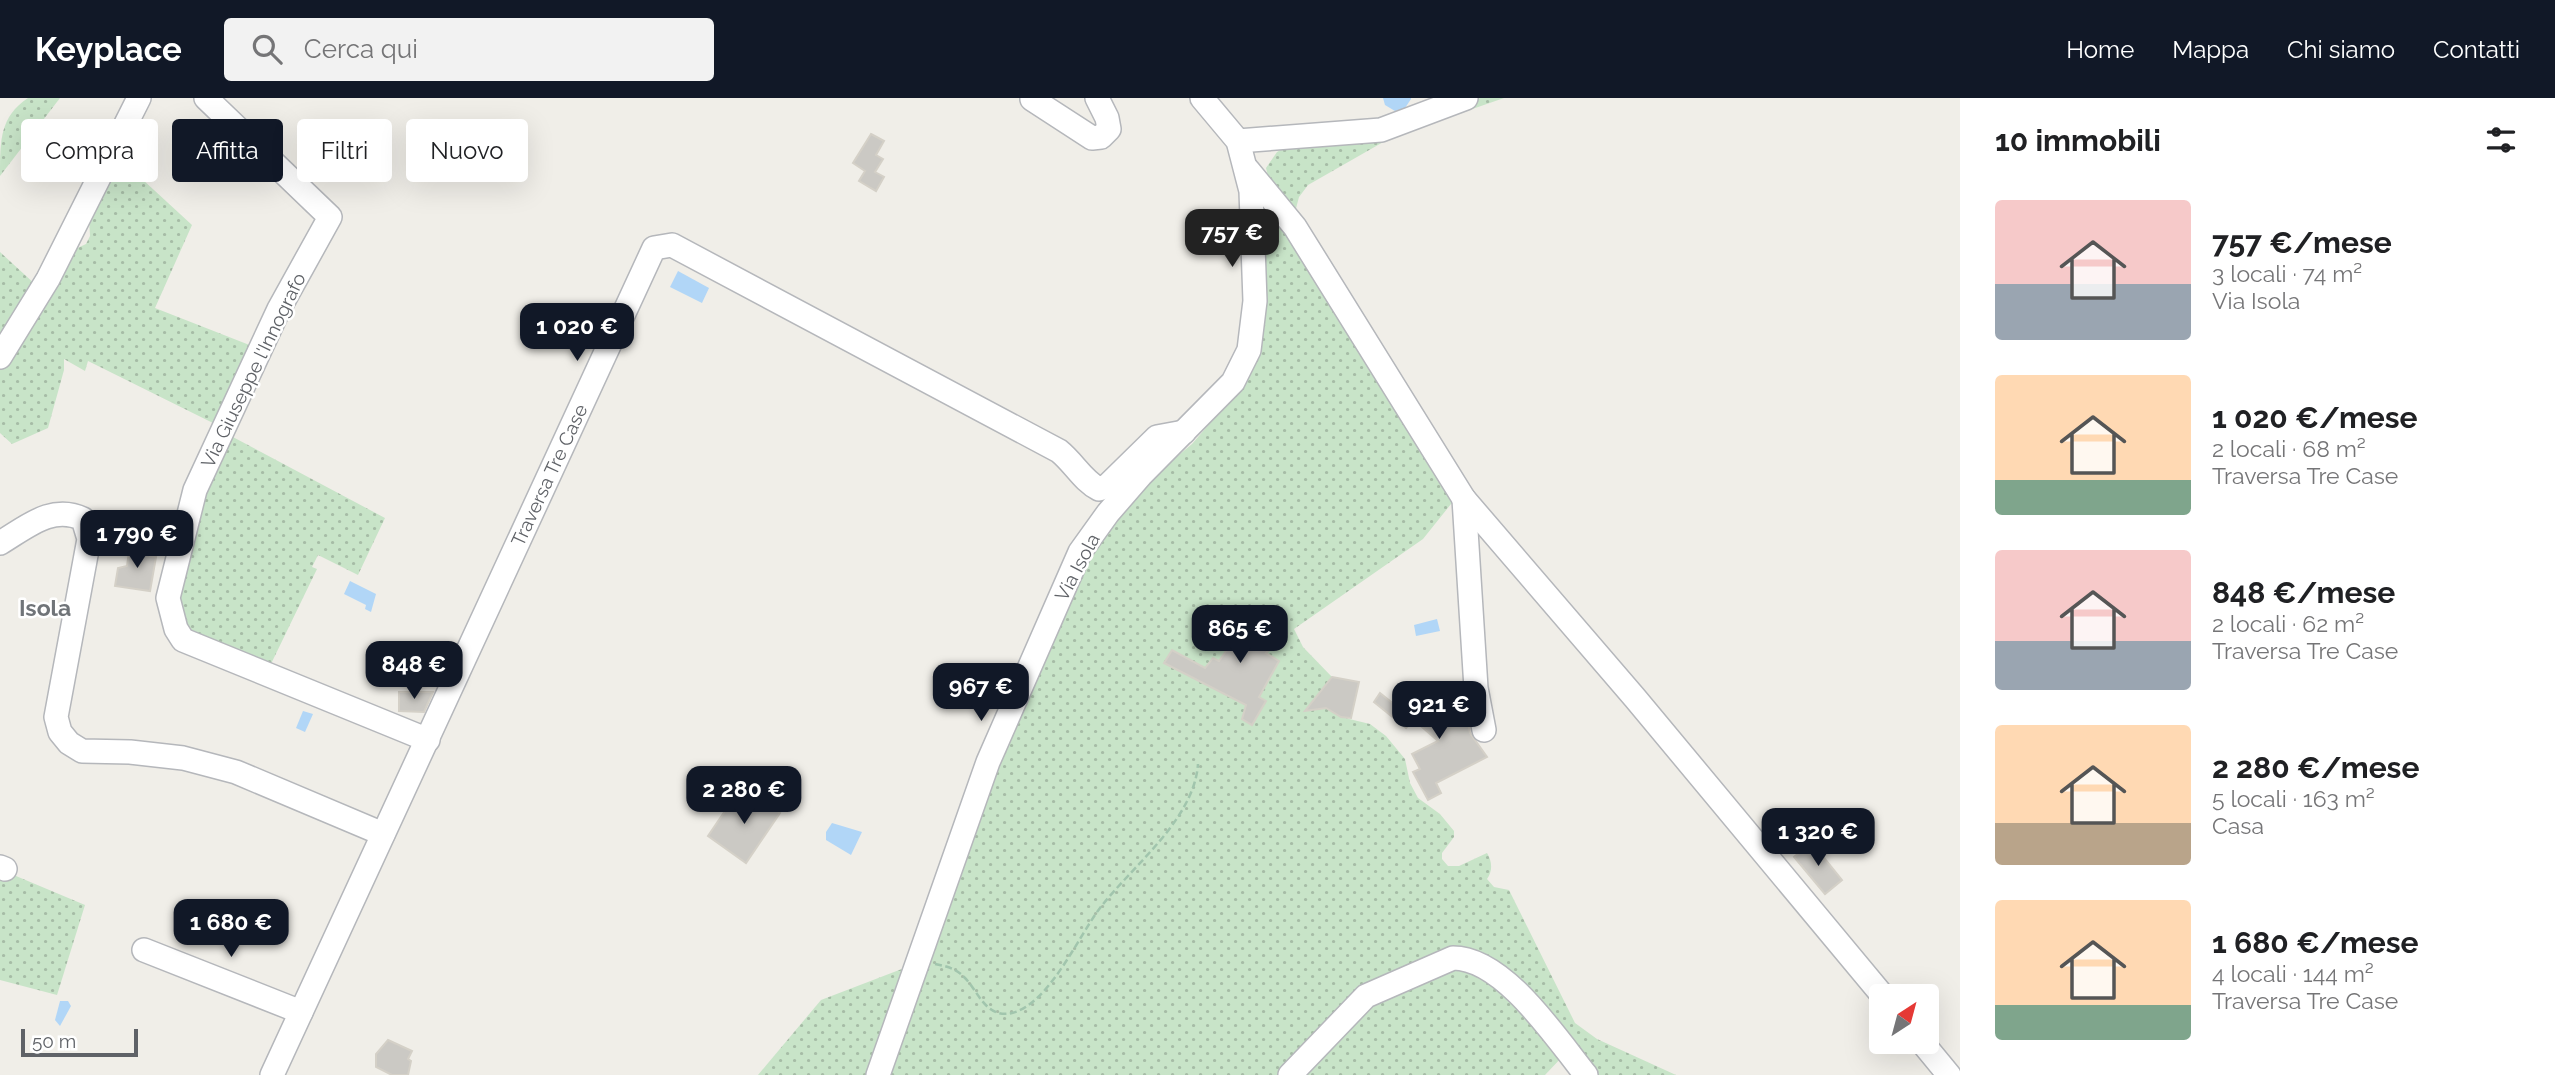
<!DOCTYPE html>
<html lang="it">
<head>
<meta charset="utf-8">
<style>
  :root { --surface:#fff; --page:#f2f2f2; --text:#202124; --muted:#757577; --accent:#111827 }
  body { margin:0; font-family:Raleway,sans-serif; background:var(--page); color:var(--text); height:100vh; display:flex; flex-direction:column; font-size:26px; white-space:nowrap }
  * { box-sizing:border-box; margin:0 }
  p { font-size:23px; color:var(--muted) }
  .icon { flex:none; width:38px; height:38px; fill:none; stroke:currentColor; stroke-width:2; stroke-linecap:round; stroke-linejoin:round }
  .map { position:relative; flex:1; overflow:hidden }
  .side { display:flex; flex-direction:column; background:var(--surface); width:595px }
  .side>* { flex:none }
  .banner { position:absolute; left:21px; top:21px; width:665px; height:63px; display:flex; gap:14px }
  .needle { width:46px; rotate:36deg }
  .fabs { position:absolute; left:1869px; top:886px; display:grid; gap:14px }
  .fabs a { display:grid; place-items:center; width:70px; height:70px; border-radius:7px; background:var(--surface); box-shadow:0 7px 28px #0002; font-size:35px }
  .scale { position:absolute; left:21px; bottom:18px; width:117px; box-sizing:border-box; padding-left:7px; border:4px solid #5f6267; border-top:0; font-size:19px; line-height:24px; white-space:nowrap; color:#5f6267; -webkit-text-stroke:5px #fff; paint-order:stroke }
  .price { position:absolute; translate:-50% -60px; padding:0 16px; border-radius:14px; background:var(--accent); color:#fff; font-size:23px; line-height:46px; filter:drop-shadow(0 2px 4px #0008) }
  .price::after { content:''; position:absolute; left:50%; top:42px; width:21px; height:16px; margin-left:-10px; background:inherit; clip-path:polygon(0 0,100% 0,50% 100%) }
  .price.selected { background:#222; color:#fff }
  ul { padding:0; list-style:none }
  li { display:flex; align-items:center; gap:21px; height:175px; padding:0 35px }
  li span { display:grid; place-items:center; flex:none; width:196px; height:140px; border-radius:7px; color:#555 }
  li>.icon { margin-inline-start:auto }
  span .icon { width:84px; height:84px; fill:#fffc; stroke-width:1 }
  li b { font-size:30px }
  h2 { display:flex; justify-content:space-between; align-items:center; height:84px; padding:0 35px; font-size:30px }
  .chip { padding:0 24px; border-radius:7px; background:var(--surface); box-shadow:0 7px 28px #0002; font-size:24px; line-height:63px }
  .chip.selected { background:var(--accent); color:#fff }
  header { display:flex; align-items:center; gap:42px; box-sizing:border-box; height:98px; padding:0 35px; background:var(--accent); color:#fff }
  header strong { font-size:33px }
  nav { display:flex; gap:38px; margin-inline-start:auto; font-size:24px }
  .search { width:490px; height:63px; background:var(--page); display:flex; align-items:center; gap:18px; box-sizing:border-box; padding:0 24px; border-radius:7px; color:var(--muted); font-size:26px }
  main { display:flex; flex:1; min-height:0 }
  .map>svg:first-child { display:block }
  .grass { fill:url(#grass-dots) }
  .water { fill:#b1d6f7 }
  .building { fill:#cbc9c4; stroke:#d4d0c7; stroke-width:2 }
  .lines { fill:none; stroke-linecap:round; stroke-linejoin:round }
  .minor-casing { stroke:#b5b7bb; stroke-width:26 }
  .path { stroke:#a1c5ad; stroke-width:2.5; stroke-dasharray:7 3.5; stroke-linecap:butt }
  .minor { stroke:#fff; stroke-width:23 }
  .labels { text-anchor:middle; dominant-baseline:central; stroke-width:5; stroke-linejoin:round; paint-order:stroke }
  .street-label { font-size:19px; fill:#5f6267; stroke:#fff }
  .quarter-label { font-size:23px; font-weight:bold; fill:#707478; stroke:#fff }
</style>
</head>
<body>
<header>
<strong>Keyplace</strong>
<div class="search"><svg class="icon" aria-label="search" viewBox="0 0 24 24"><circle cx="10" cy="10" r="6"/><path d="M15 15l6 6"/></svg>Cerca qui</div>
<nav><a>Home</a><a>Mappa</a><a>Chi siamo</a><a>Contatti</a></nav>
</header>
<main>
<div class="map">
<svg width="1960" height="977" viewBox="0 0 1960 977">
  <defs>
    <pattern id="grass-dots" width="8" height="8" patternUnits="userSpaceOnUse" patternTransform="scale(1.75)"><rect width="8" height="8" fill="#c8e4c8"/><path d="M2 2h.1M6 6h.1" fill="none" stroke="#a6bca6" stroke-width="1.8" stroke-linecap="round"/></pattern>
  </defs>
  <rect width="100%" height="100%" fill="#f0eee8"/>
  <g class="grass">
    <path d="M28 0H60L0 78C0 41 0 19 28 0Z"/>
    <polygon points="1480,0 1504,0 1392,39 1308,87 1299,99 1294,118 1269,82 1266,70 1277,54 1286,49 1382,36"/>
    <polygon points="117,58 192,127 155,210 252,248 219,328 88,263 85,273 64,261 64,272 48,330 12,346 0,335 0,272 71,153 86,146 90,138 89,120 116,73"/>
    <path d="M1275 123 1285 126 1455 401 1423 441 1294 531 1303 549 1332 579 1306 613 1326 610 1341 619 1370 626 1386 638 1405 661 1410 685 1418 700 1440 716 1454 733V739L1442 755V761L1448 768H1459L1487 755C1492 763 1493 773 1487 781L1494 789 1509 792 1575 925 1597 941 1676 977H1591L1480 858 1369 891 1282 977H890L989 692 1079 470 1144 386 1192 346 1241 289 1261 126Z"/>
    <polygon points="0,154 37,188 0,248"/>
    <polygon points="231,338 385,420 358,477 318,457 312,469 317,471 269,570 190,539 177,518 189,430"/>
    <polygon points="0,775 16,778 85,807 57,897 0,882"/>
    <polygon points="1457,867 1496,885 1563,958 1545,977 1296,977 1359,910"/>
    <polygon points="907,869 868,977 758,977 821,902"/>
  </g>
  <g class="water">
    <polygon points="1383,0 1411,0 1411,1 1405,10 1395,13 1385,7"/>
    <polygon points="678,173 709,190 702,205 670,189"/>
    <polygon points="350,483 376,496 371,514 365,511 366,507 344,496"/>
    <polygon points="1437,521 1440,533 1416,538 1414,527"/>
    <polygon points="303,613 313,616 305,634 296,630"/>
    <polygon points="832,725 862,734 851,757 826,742 826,734"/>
    <polygon points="60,903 68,903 71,908 60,928 55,922"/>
  </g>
  <g class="building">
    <polygon points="871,36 884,43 876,57 883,61 875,74 884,79 876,93 859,83 865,73 853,65"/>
    <polygon points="130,447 151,450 150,458 156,459 150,493 115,488 118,470 127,468"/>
    <polygon points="1255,512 1287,535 1266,555 1279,563 1259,599 1266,603 1252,627 1242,621 1246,607 1164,565 1172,552 1205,570 1213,560 1219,563"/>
    <polygon points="1332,579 1359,584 1351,620 1341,619 1326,610 1305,613"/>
    <polygon points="399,594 433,594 424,614 399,613"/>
    <polygon points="1380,595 1405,615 1463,598 1470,635 1487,659 1436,685 1441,695 1428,702 1413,674 1420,671 1412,656 1438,643 1414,622 1406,630 1374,604"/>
    <polygon points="748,692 780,715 746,765 708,738 729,707 735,710"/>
    <polygon points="1812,745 1842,782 1825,796 1794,759"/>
    <polygon points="388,942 412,953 408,961 411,963 408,977 392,977 376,969 376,956"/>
  </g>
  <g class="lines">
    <defs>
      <g id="minor">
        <polyline points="206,0 330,119 279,211 195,392 168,500 176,531 183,542 428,642"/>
        <polyline points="1032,1 1092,40 1101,39 1109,31 1107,20 1097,0"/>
        <polyline points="1238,43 1381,32 1466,0"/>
        <polyline points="1248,72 1295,129 1464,401 1635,600 1883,898"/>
        <polyline points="0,259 48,181 139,0"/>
        <polyline points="1464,401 1476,590 1484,632"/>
        <path d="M0 445C27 429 52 406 83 421L89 441 56 619 60 634 69 645 82 653 130 654 183 660 236 674 383 736"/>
        <polyline points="0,769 5,771"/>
        <polyline points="144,852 301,914"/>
        <polyline points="1921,943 1949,977"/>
        <path d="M272 977 654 150 672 147 1059 353C1074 365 1083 383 1099 391L1107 388 1157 339 1184 334"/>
        <polyline points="878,977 988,664 1080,454 1108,415 1141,377 1233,284 1249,252 1255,203 1251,93 1238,43 1202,0"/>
        <path d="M1290 977 1366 898 1453 860C1504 860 1556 940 1586 977"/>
      </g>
    </defs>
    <use href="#minor" class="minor-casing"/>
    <path class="path" d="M935 866C946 868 957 871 964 879 978 892 985 921 1012 915 1049 906 1078 839 1100 810 1132 768 1194 722 1198 666"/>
    <use href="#minor" class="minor"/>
  </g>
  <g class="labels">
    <g class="street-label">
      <text transform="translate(253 272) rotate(-64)">Via Giuseppe l'Innografo</text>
      <text transform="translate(549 377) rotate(-65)">Traversa Tre Case</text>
      <text transform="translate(1077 469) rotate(-62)">Via Isola</text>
    </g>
    <g class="quarter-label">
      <text x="45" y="509">Isola</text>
    </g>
  </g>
</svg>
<div class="fabs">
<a><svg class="needle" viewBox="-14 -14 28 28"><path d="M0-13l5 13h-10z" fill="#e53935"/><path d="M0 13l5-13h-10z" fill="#757577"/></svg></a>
</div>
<div class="scale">50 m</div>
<b class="price selected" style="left:1232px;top:171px">757 €</b>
<b class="price" style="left:577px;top:265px">1 020 €</b>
<b class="price" style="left:137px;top:472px">1 790 €</b>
<b class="price" style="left:1240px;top:567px">865 €</b>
<b class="price" style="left:414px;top:603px">848 €</b>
<b class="price" style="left:981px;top:625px">967 €</b>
<b class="price" style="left:1439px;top:643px">921 €</b>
<b class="price" style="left:744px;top:728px">2 280 €</b>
<b class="price" style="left:1818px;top:770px">1 320 €</b>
<b class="price" style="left:231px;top:861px">1 680 €</b>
<div class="banner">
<a class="chip">Compra</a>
<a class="chip selected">Affitta</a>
<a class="chip">Filtri</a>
<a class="chip">Nuovo</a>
</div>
</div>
<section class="side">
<h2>10 immobili<svg class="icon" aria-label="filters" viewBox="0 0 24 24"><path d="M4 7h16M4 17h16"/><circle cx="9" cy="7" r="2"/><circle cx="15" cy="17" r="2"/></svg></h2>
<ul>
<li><span style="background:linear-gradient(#f6c9c9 60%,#9aa5b1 0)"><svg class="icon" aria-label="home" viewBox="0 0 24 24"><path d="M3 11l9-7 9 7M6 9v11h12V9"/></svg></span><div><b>757 €/mese</b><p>3 locali · 74 m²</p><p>Via Isola</p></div></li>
<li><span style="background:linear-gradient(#ffd9b3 75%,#7fa58c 0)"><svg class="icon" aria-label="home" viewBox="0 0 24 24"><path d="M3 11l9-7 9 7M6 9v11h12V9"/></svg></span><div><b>1 020 €/mese</b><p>2 locali · 68 m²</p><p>Traversa Tre Case</p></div></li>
<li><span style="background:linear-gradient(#f6c9c9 65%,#9aa5b1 0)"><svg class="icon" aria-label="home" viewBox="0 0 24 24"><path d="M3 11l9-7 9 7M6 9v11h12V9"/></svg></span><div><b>848 €/mese</b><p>2 locali · 62 m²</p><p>Traversa Tre Case</p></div></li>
<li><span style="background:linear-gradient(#ffd9b3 70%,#b9a48a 0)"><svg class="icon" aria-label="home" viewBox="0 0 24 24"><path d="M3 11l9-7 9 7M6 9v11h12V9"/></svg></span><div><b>2 280 €/mese</b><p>5 locali · 163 m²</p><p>Casa</p></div></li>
<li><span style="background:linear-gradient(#ffd9b3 75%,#7fa58c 0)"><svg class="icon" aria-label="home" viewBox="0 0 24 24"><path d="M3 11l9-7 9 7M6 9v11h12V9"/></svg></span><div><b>1 680 €/mese</b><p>4 locali · 144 m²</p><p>Traversa Tre Case</p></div></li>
</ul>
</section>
</main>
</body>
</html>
